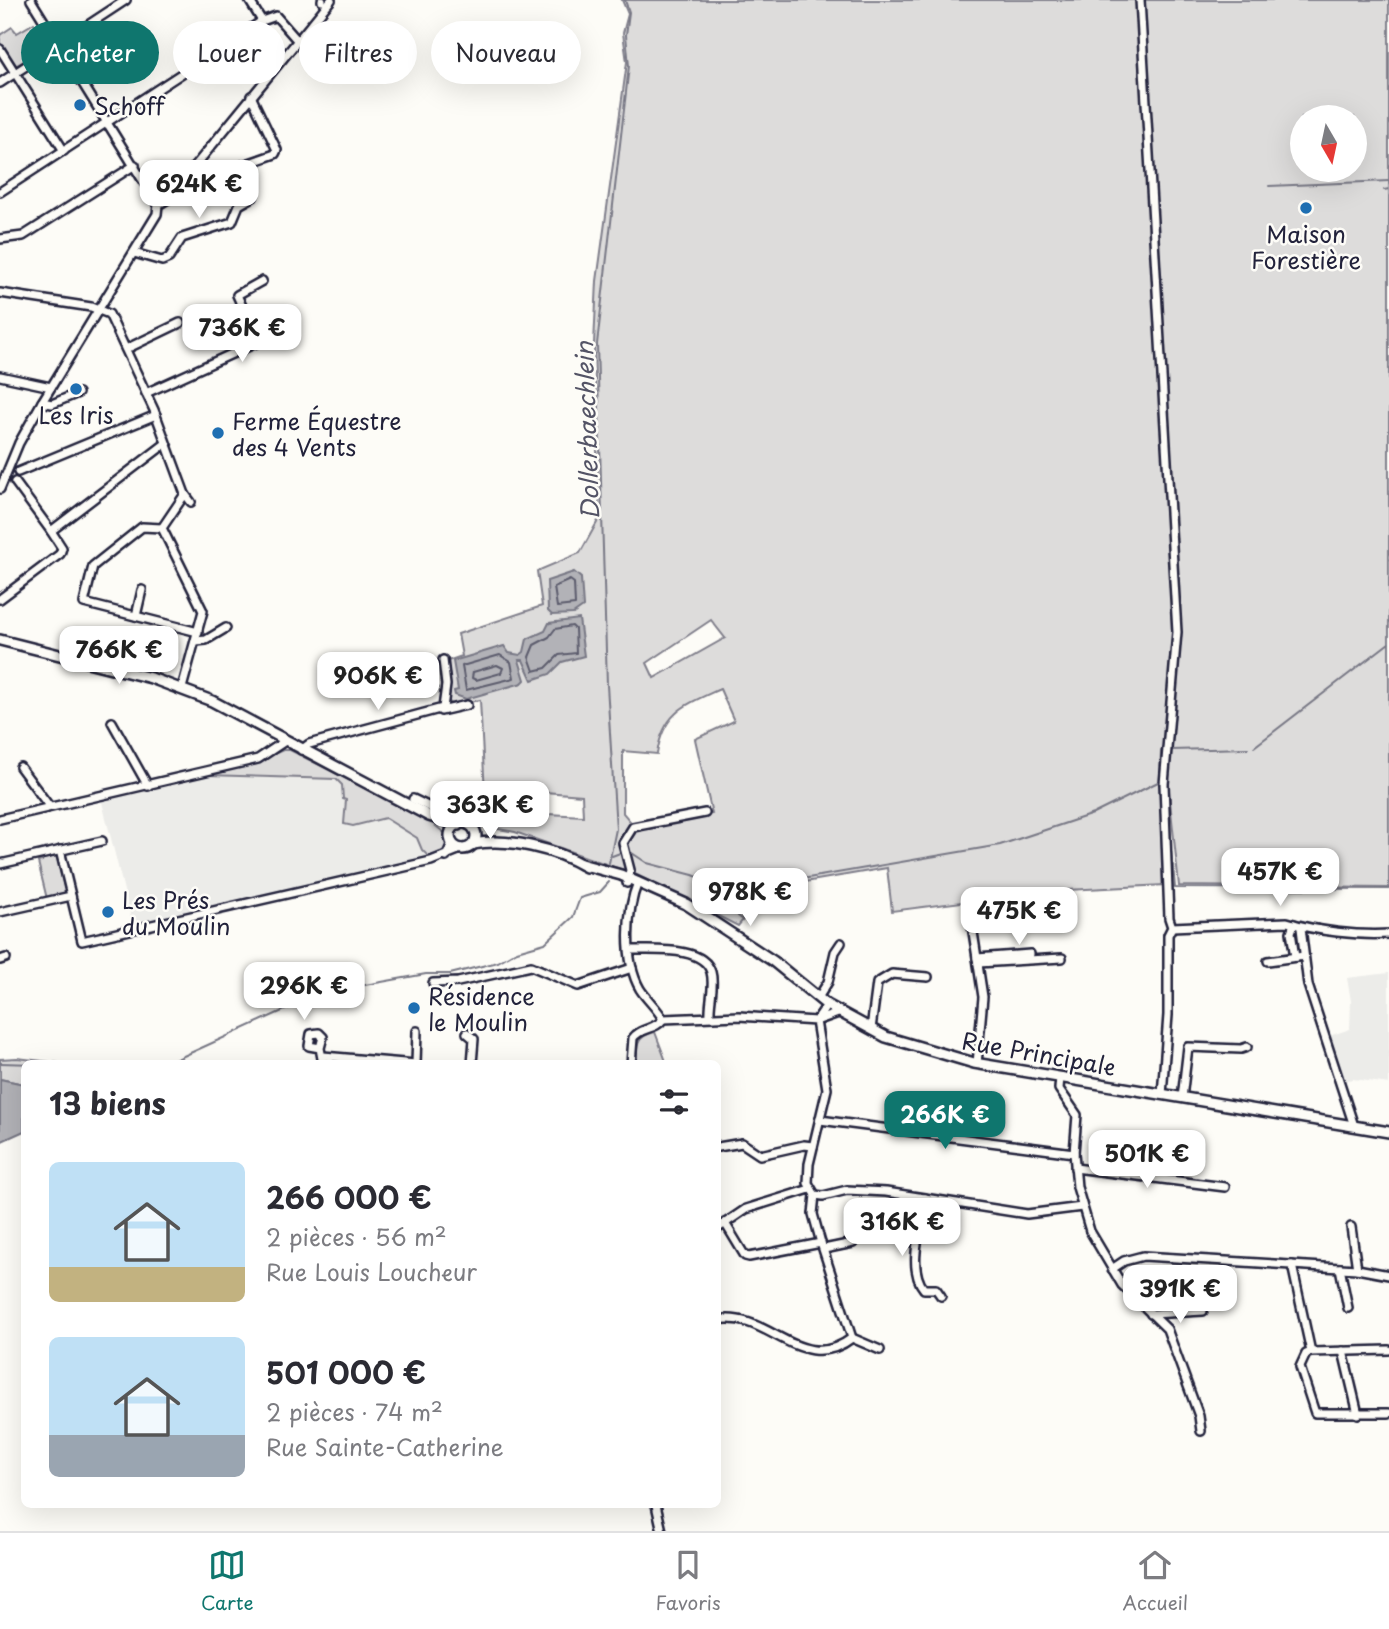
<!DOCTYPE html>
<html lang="fr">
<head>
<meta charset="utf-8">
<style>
  :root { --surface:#fff; --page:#f2f2f3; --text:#2b2b33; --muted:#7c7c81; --line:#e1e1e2; --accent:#0f766e }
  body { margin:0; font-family:"Playpen Sans",sans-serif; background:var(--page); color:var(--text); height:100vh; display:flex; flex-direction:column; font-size:26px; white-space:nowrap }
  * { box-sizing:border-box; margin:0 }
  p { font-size:23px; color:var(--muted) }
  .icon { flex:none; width:38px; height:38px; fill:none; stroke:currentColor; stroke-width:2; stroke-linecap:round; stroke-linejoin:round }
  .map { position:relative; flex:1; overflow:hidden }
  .side { position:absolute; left:21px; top:1060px; width:700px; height:448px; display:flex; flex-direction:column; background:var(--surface); border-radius:10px; box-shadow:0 7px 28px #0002 }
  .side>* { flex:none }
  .hud { position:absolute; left:21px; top:21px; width:700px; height:63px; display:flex; gap:14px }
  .needle { width:46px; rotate:171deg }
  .tools { position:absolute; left:1290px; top:105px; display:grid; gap:14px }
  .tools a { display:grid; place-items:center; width:77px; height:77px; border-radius:50%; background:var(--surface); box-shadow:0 7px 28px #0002; font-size:35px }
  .price { position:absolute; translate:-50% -60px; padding:0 16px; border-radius:14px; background:#fff; color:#222; font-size:23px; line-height:46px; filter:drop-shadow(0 2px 4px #0008) }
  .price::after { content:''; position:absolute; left:50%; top:42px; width:21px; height:16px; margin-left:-10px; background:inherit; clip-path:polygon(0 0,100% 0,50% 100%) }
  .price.on { background:var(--accent); color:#fff }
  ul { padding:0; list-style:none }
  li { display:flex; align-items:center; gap:21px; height:175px; padding:0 28px }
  li span { display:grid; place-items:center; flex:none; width:196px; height:140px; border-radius:10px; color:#555 }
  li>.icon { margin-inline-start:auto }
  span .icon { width:84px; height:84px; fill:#fffc; stroke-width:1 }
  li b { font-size:30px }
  h2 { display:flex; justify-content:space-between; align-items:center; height:84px; padding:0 28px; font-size:30px }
  .chip { padding:0 24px; border-radius:32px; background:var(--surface); box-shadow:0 7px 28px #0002; font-size:24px; line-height:63px }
  .chip.on { background:var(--accent); color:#fff }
  .dock { display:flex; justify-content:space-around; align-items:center; height:98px; border-top:2px solid var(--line); background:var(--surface); font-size:19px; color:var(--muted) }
  .dock a { display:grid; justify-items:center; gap:4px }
  .dock .on { color:var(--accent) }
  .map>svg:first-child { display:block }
  .built { fill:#ecece9 }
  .green { fill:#dddcdb; stroke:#807f8b; stroke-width:2; fill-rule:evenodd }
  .water { fill:#b2b2b7; stroke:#787885; stroke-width:2 }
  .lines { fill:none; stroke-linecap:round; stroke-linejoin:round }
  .shore { stroke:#5c5c6d; stroke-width:2 }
  .stream { stroke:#787885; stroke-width:2 }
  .minor-casing { stroke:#22223b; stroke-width:12 }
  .major-casing { stroke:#22223b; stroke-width:14 }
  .minor { stroke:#fdfcf7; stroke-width:7 }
  .major { stroke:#fdfcf7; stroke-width:9 }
  .poi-dot { fill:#1f6fb2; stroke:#fdfcf7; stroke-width:2.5 }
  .labels { text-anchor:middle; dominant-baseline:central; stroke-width:5; stroke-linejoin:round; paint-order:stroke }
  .poi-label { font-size:23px; fill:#22223b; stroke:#fdfcf7; text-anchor:start }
  .street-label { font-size:23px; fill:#22223b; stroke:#fdfcf7 }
  .water-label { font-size:24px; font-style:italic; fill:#545466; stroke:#fdfcf7 }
</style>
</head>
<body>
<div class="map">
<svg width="1389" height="1531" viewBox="0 0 1389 1531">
  <rect width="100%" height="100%" fill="#fdfcf7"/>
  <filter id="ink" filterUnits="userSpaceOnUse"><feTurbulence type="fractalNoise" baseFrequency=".0143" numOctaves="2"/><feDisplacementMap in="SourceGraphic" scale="14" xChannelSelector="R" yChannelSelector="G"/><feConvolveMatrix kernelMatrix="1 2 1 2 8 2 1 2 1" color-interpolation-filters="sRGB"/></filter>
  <g filter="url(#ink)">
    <g class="built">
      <polygon points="207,775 336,779 342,785 347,812 358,824 378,818 393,820 417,838 423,852 431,857 433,866 134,931 101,798"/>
      <polygon points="1389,973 1389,1084 1353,1079 1344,1081 1329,1036 1350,1029 1351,1001 1347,978"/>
    </g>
    <g class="green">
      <path d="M622 0H1389V888L1179 886 1168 782 1161 783 1165 885 1047 891 892 911 887 868 752 891 753 898 738 900V916L743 920 738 926 637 875 515 832 482 826 474 820 477 812H486L480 700 453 705 448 701 439 664 462 656 458 634 542 606 537 571 580 553 599 519 594 344 597 281 627 62 623 33 628 14ZM1302 117H1354V170H1302ZM711 620 725 638 654 678 647 663ZM720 689 734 721 695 739 712 814 635 827 623 813V751L657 754C663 712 685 705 720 689ZM531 791 582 795 583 816 530 813Z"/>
      <polygon points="34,23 49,47 15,66 0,44 0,35 12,27 17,33"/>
      <polygon points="283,750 290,750 431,822 447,835 449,848 442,854 428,856 422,850 417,838 385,818 353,826 344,824 346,800 343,799 342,785 336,779 207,775 258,761"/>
      <polygon points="56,853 66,895 47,899 38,862 42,861 41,856"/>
      <path d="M655 1032 667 1064H637C636 1046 636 1036 655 1032Z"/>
      <polygon points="17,1058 67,1064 24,1064 24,1084 0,1079 0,1059"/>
    </g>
    <g class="water">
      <polygon points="574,572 581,578 583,607 573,614 552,615 548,611 547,581"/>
      <polygon points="579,619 584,656 562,662 550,674 532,680 523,660 519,660 525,680 522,683 466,699 455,695 454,691 458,690 453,661 504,646 509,653 520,655 524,652 527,639 545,631 549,623"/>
      <polygon points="0,1079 24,1084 24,1131 0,1142"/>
    </g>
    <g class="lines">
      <g class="shore">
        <polygon points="570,580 574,583 575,605 557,607 554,587"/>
        <polygon points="572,626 575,629 576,653 559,655 546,668 534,671 529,657 534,645 549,637 555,629"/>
        <polygon points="500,655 511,662 514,678 466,690 462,666"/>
        <polygon points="497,665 503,668 501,673 476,680 472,678 473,672"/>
      </g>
      <g class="stream">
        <polyline points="1269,186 1389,181"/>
        <polyline points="1384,190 1389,189"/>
        <polyline points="1254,747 1389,643"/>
        <polyline points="1171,750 1248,748"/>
        <polyline points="1169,830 1172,861"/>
        <polyline points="632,853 647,863 693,875 732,891 1000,845 1093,814 1160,781 1161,751"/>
        <polyline points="612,856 620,853"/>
        <polyline points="609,863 616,829 607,685 597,344 629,66 626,35 629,12 625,0"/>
        <polyline points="1173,865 1175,888 1389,889"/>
        <polyline points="0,1063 36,1064"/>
        <polyline points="166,1064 289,1008 348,988 426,974 450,974 498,962 517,951 545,943 573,917 580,898 600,892 609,882"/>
      </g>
      <defs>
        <g id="minor">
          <polyline points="31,0 158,205"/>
          <polyline points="249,0 262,21"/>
          <polyline points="322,0 322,1"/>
          <polyline points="1140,0 1177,632 1164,784 1169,918 1172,927 1168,935 1168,1015 1162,1095"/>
          <polyline points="0,49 64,151"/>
          <polyline points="0,83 126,0"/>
          <polyline points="183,179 201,180 275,154 277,150 251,96"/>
          <polyline points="0,192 262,21 276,16 297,40"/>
          <polyline points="0,239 23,236 135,165"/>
          <polyline points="134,253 162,261 169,258 182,238 232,222 239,205 253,197 254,192 243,167"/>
          <polyline points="0,293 91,307 109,314 154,410 185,494 191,502"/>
          <polyline points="126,349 180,323"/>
          <polyline points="0,376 51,387"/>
          <polyline points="146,393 258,342 237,295 262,281"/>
          <polyline points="42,402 52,404 78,393"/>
          <polyline points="18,472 156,415"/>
          <polyline points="15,482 51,531"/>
          <polyline points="0,489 19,443 42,402 157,214 158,205 168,199 331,0"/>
          <polyline points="162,528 142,527 93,566 84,603 198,632"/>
          <polyline points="162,528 203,611 182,688"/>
          <polyline points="162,528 185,494"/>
          <polyline points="0,599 60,554 62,548 51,531 165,444"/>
          <polyline points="136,616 142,590"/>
          <polyline points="196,641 206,640 226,628"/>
          <polyline points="441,711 467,705"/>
          <polyline points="112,722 148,786"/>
          <polyline points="301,750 309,744 443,708 446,685 443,660"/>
          <polyline points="20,767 49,806"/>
          <polyline points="413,799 440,812 467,815 468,825"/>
          <polyline points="0,819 258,759 285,741"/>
          <polyline points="60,850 82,941 431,861 461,849"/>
          <polyline points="446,857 452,843"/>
          <polyline points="0,864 102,841"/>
          <path d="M638 882C626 911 624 961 640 989 647 1000 657 1008 663 1019"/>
          <polyline points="627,883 630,870 623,843 633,827 705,813"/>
          <polyline points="969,906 983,997 977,1064"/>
          <polyline points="0,912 71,896"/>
          <polyline points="1294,924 1291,932 1295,957"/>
          <path d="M1172 927 1287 922C1316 931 1358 936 1389 934"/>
          <polyline points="1301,928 1308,985 1354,1126"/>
          <path d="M630 950C652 951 703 945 711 972 715 986 709 1001 710 1016"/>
          <polyline points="977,958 1030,954"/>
          <polyline points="0,960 6,958"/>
          <polyline points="1268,961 1304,956"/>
          <polyline points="978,963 1062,958"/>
          <polyline points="433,983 458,982 531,966 578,986 632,968"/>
          <polyline points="818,998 828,982 835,952 841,943"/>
          <polyline points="827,1005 816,1021 841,1012"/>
          <polyline points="663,1019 739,1016 816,1021 827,1089 809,1164 808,1183 815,1195 813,1214 821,1243 852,1338"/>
          <polyline points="871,1029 877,983 892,974 928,977"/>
          <polyline points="467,1033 474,1039 472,1064"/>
          <polyline points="320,1048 309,1046 311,1034 319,1033 323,1037 320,1048 323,1064"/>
          <polyline points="323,1056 416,1064"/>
          <polyline points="416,1064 417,1031"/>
          <path d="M631 1064 633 1038C641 1027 656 1030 663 1019"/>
          <polyline points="1060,1077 1059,1089 1077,1115 1074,1153 1077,1187 1090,1231 1122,1285 1167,1329 1199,1416 1201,1431"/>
          <polyline points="1182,1098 1188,1047 1241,1049 1247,1047"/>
          <polyline points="820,1120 1074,1153"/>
          <polyline points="718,1147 742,1143 760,1155 804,1145 813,1146"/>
          <polyline points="1075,1168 1225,1187"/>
          <polyline points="815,1195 823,1196 847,1190 886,1192 1027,1214 1082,1207"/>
          <path d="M925 1198C922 1224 906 1268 924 1289H936L941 1296"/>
          <polyline points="725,1223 745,1256 749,1257 821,1243"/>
          <polyline points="1351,1227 1357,1269"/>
          <polyline points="718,1228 746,1209 810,1189"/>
          <polyline points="824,1249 853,1243"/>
          <polyline points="1292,1265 1311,1352"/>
          <polyline points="1340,1268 1348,1308"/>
          <polyline points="1112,1269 1124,1261 1143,1256 1357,1269 1389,1275"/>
          <polyline points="1151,1314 1203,1311"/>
          <path d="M718 1320C768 1310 801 1377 852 1338"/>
          <polyline points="852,1338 880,1350"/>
          <polyline points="1389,1350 1311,1352 1306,1354 1300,1367 1315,1413 1389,1413"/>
          <polyline points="1343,1351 1358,1414"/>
          <polyline points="656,1505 662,1531"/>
        </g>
        <g id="major">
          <polyline points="0,640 151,678 212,701 429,816 458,825"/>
          <circle cx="463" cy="836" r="13"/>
          <path d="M473 844C507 837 556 849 586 867"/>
          <polyline points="581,864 621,875 686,904 773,961 827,1005 886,1037 974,1063 1389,1132"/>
        </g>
      </defs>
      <use href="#minor" class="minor-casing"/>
      <use href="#major" class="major-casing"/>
      <use href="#minor" class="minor"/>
      <use href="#major" class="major"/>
    </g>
  </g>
  <g class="poi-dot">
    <circle cx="80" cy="105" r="7"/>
    <circle cx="1306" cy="208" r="7"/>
    <circle cx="76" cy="389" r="7"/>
    <circle cx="218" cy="433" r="7"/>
    <circle cx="108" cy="912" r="7"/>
    <circle cx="414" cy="1008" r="7"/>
  </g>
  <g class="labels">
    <g class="poi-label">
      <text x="94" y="105">Schoff</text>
      <text x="1306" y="233" text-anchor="middle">Maison<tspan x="1306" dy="26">Forestière</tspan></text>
      <text x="76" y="414" text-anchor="middle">Les Iris</text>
      <text x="232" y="420">Ferme Équestre<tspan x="232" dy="26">des 4 Vents</tspan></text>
      <text x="122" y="899">Les Prés<tspan x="122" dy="26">du Moulin</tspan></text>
      <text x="428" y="995">Résidence<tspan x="428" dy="26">le Moulin</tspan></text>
    </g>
    <g class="street-label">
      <text transform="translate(1039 1053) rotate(10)">Rue Principale</text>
    </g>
    <g class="water-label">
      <text transform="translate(586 431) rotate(-92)">Dollerbaechlein</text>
    </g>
  </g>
</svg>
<div class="tools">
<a><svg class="needle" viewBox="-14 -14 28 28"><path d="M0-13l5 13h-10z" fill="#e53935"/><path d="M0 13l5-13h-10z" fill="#7c7c81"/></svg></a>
</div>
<b class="price" style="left:199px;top:220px">624K €</b>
<b class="price" style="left:242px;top:364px">736K €</b>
<b class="price" style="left:119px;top:686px">766K €</b>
<b class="price" style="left:378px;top:712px">906K €</b>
<b class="price" style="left:490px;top:841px">363K €</b>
<b class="price" style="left:1280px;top:908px">457K €</b>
<b class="price" style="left:750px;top:928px">978K €</b>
<b class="price" style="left:1019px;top:947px">475K €</b>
<b class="price" style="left:304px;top:1022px">296K €</b>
<b class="price on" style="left:945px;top:1151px">266K €</b>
<b class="price" style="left:1147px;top:1190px">501K €</b>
<b class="price" style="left:902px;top:1258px">316K €</b>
<b class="price" style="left:1180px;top:1325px">391K €</b>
<div class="hud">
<a class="chip on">Acheter</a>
<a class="chip">Louer</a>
<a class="chip">Filtres</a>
<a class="chip">Nouveau</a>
</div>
<section class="side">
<h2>13 biens<svg class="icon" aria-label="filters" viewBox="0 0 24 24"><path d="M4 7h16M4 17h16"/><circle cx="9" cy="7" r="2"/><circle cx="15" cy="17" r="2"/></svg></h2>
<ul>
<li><span style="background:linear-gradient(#bfe0f5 75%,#c2b280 0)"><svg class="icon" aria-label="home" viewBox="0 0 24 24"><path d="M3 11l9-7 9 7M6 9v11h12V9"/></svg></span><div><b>266 000 €</b><p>2 pièces · 56 m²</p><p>Rue Louis Loucheur</p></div></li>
<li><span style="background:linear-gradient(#bfe0f5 70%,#9aa5b1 0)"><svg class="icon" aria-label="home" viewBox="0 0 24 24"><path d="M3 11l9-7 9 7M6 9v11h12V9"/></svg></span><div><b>501 000 €</b><p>2 pièces · 74 m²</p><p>Rue Sainte-Catherine</p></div></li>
</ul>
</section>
</div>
<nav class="dock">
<a class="on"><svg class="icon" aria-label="map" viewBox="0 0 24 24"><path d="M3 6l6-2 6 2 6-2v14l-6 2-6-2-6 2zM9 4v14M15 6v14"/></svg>Carte</a>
<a><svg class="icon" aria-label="saved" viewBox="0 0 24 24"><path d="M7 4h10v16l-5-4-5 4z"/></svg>Favoris</a>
<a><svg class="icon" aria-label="home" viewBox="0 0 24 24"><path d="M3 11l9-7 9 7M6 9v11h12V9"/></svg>Accueil</a>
</nav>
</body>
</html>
